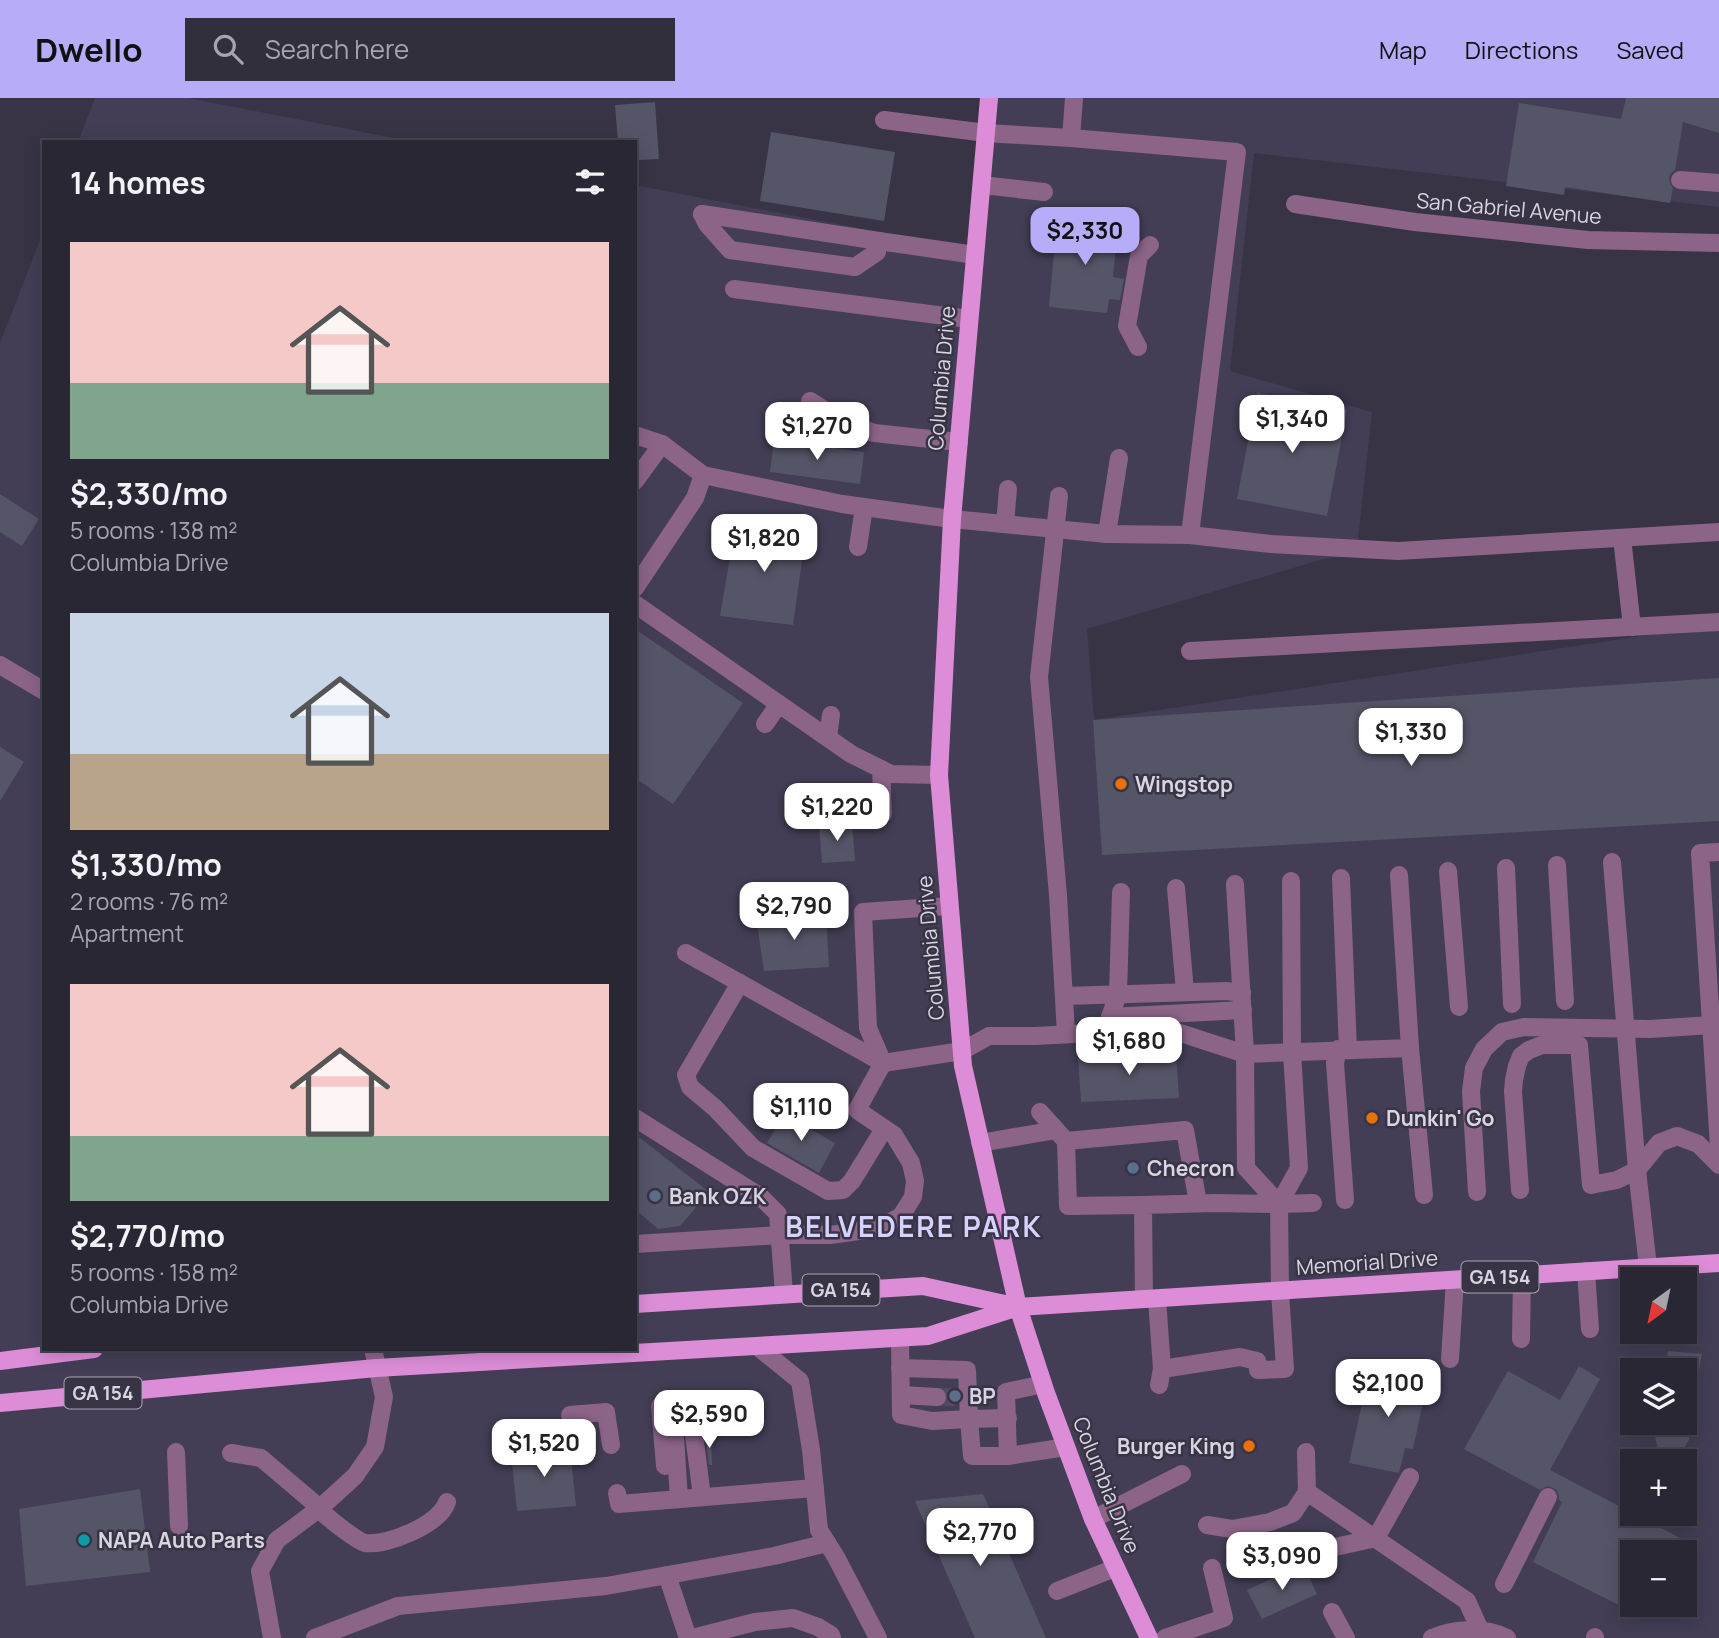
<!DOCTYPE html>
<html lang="en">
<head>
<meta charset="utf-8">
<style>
  :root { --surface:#2a2734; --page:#322f3c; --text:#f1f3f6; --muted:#a5a5ac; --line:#46444f; --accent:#b6acf8 }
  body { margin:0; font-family:Manrope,sans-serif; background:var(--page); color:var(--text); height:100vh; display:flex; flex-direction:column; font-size:26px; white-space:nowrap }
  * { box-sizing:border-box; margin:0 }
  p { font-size:23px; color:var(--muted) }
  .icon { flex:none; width:38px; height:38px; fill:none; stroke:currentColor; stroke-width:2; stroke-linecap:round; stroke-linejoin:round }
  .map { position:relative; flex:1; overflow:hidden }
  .details { position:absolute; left:42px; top:42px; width:595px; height:1211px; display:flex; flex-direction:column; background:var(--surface); border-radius:0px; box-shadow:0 4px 18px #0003,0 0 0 2px var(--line) }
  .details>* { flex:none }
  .needle { width:46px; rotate:213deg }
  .controls { position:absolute; left:1620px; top:1169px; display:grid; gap:14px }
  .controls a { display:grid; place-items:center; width:77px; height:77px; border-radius:0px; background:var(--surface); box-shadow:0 4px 18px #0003,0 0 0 2px var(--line); font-size:35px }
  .price { position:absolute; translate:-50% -60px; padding:0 16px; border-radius:14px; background:#fff; color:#222; font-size:23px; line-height:46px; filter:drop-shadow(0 2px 4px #0008) }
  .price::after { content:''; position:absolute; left:50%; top:42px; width:21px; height:16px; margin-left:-10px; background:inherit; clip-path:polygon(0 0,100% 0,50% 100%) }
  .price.current { background:var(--accent); color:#111 }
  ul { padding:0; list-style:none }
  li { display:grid; align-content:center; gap:14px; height:371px; padding:0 28px }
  li span { display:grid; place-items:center; height:217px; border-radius:0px; color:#555 }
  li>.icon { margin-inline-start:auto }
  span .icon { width:126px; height:126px; fill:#fffc; stroke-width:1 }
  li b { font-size:30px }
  h2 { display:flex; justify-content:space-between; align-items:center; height:84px; padding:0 28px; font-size:30px }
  header { display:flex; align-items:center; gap:42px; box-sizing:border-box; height:98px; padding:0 35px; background:var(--accent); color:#111 }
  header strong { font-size:33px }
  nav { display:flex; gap:38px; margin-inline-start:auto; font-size:24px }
  .search { width:490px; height:63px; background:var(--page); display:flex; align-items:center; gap:18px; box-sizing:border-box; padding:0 24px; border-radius:0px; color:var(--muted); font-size:26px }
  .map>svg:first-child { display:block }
  .built { fill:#433e55; fill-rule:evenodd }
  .building { fill:#555568 }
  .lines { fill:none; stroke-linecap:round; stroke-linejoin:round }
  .minor-tunnel { stroke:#504c5d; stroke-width:18; stroke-dasharray:18 9; stroke-linecap:butt }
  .minor { stroke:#8b6488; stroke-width:18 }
  .major { stroke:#dd8dd8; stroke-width:18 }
  .food-dot { fill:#e8710a; stroke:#383446; stroke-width:2.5 }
  .service-dot { fill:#5c6f8a; stroke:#383446; stroke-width:2.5 }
  .culture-dot { fill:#0f9aa8; stroke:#383446; stroke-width:2.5 }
  .labels { text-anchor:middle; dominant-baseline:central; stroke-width:5; stroke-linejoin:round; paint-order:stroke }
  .shield { fill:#383446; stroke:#a8a5b2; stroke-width:2 }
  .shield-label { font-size:19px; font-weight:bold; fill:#d8d5e1 }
  .street-label { font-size:21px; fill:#d8d5e1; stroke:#383446 }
  .poi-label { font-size:21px; font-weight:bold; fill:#d8d5e1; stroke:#383446; text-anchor:start }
  .district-label { font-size:28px; font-weight:bold; letter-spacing:2px; fill:#d6d2fe; stroke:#383446 }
</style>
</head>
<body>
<header>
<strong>Dwello</strong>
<div class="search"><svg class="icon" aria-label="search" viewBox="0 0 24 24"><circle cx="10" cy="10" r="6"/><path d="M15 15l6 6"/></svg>Search here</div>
<nav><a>Map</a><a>Directions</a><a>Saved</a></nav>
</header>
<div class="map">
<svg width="1719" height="1540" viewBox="0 0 1719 1540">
  <rect width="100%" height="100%" fill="#383446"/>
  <g class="built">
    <polygon points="95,0 188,0 414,44 78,44"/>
    <path d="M992 0H1719V109L1254 55 1230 273 1372 314 1356 459 1327 460 1087 531 1094 622 1719 526V1540H0V245L44 132V1251H635V87L977 153ZM1633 1181H1685V1234H1633ZM1633 1272H1685V1325H1633ZM1633 1363H1685V1416H1633ZM1633 1454H1685V1507H1633Z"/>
  </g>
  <g class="building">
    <polygon points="1626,0 1719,0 1719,35 1683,24 1675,72 1671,75 1669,80 1670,86 1673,90 1670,105 1565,89 1564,97 1506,88 1519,5 1621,21"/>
    <polygon points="655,4 659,61 636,62 635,44 618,44 615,7"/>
    <polygon points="771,34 895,54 884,123 760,103"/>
    <polygon points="1057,121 1118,127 1113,179 1124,181 1120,202 1109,201 1107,215 1049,209"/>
    <polygon points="1257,295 1347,312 1327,418 1237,401"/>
    <polygon points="774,342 864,354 860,386 770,374"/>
    <polygon points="0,396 39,421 22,448 0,434"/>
    <polygon points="736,424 806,434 793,527 720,518"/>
    <polygon points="635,531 743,605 673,706 635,680"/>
    <polygon points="1719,580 1719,723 1102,757 1093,622"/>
    <polygon points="0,649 24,664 0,703"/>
    <polygon points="852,724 855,763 822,765 819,727"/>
    <polygon points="826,815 829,869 764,873 756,819"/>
    <polygon points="1176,953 1179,1000 1081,1004 1078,958"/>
    <polygon points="784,1016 835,1045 819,1075 767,1045"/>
    <polygon points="635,1036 709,1094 680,1128 658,1131 635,1111"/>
    <polygon points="1668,1253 1702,1256 1699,1272 1665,1272"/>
    <polygon points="1579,1268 1600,1281 1550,1372 1682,1441 1673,1454 1633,1454 1633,1514 1533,1464 1562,1404 1559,1402 1559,1398 1557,1392 1548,1388 1540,1392 1464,1351 1508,1273 1560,1302"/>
    <polygon points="1370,1269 1428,1281 1413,1351 1405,1350 1399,1375 1349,1365"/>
    <polygon points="1657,1325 1691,1325 1689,1342 1680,1356 1658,1352 1655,1338"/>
    <polygon points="706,1340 711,1340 712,1367 709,1367"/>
    <polygon points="570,1350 576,1408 517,1413 511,1355"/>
    <polygon points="140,1391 150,1474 26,1488 19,1411"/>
    <polygon points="983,1396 1046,1540 975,1540 915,1403"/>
    <polygon points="1303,1466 1317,1496 1262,1521 1247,1492"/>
  </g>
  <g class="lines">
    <polyline class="minor-tunnel" points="937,1299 963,1299"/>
    <g class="minor">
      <polyline points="884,22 986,35 1071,40 1237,54 1190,437"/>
      <polyline points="1071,40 1074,0"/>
      <polyline points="1680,82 1719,85"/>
      <polyline points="982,87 1044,94"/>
      <polyline points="1295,106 1415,124 1588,142 1719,145"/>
      <polyline points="702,116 707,126 730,152 855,169 877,154 879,143 975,157"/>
      <polyline points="702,116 879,143"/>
      <polyline points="734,191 969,221"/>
      <polyline points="1138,249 1127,228 1139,158 1150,147"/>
      <polyline points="810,303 842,323 874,335 959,344"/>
      <polyline points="635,337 662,346"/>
      <polyline points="635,383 662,346 703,377"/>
      <polyline points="1059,398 1039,579 1058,797 1066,936"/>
      <polyline points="1005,426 1008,391"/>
      <polyline points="1107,436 1119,360"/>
      <polyline points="1622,440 1632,529"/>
      <polyline points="858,449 864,409"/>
      <polyline points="635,490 695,400 703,377 842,406 952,421 1107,436 1190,437 1271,446 1398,453 1719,434"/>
      <polyline points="635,506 851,656 891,676 939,677"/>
      <polyline points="1190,553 1719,524"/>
      <polyline points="0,567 44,593"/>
      <polyline points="765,626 779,606"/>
      <polyline points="828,639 831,617"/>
      <polyline points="881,671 883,716"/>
      <polyline points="1719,754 1700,755 1719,1048"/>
      <polyline points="1612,764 1637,1072 1648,1169 1648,1181"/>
      <polyline points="1557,767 1565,903"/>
      <polyline points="1506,770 1512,906"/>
      <polyline points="1448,773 1459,909"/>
      <polyline points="1341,780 1348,951"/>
      <polyline points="1235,786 1245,956 1246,1070 1279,1106"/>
      <polyline points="1176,790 1185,894"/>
      <polyline points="686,855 883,965"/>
      <polyline points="740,885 686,977 690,989 715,1010 753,1050 828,1093 843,1092 852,1083 884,1031"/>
      <polyline points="1064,898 1226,893 1242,895"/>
      <polyline points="1110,919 1243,912"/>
      <polyline points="1105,934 1118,896 1121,794"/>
      <polyline points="1410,950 1424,1097"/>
      <polyline points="1338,951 1335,965 1345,1102"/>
      <polyline points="883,965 868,930 863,814 949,808"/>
      <polyline points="1040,1014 1066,1043 1068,1108 1143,1107"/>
      <polyline points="635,1020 761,1099 778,1116 784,1195"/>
      <polyline points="1066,1043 1185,1032 1198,1105"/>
      <polyline points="980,1045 1056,1032"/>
      <polyline points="1520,1092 1513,993 1514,982 1517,968 1521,958 1529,952 1542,947 1579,947 1591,1087 1617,1082 1637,1072 1659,1045 1677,1038 1698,1046 1719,1067"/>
      <polyline points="1477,1094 1471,993 1474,970 1484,951 1502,934 1524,929 1650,931 1711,927"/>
      <polyline points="635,1146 780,1137 830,1137 880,1130 901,1118 913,1099 915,1083 911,1065 894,1037 857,1012 883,965 962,953 989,938 1035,938 1168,931 1245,956 1410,950 1399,777"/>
      <polyline points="1586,1173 1590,1231"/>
      <polyline points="1144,1201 1143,1107 1215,1105 1279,1106 1313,1105"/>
      <polyline points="1157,1201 1162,1271"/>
      <polyline points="900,1240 901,1317 932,1323 969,1321 972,1358 1008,1358"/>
      <polyline points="1521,1241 1522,1177"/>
      <polyline points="758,1249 800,1283 811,1352 819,1432 836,1459 878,1540"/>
      <polyline points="1450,1261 1455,1182"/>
      <polyline points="900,1270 967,1272 969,1321 1008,1320"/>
      <polyline points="1043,1286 1006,1294 1008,1358 1066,1349"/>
      <polyline points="1159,1287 1162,1271 1240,1259 1257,1263 1258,1272 1285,1271 1280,1193 1279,1106 1299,1070 1292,954 1291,783"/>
      <polyline points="901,1297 937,1299"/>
      <polyline points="690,1305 702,1399"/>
      <polyline points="673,1307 679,1401"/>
      <polyline points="660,1308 665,1368"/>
      <polyline points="570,1317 606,1314 611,1347"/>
      <polyline points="176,1354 179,1428"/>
      <path d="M231 1355 261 1360 320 1410 324 1416C332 1423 357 1443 365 1445 388 1448 440 1426 447 1404"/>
      <polyline points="1307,1394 1467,1503 1480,1532"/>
      <polyline points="617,1395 619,1406 815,1390"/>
      <polyline points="1093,1421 1182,1376"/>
      <polyline points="1207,1427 1232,1431 1270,1424 1293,1415 1307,1394 1306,1354"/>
      <polyline points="1335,1449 1376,1440 1410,1379"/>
      <polyline points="667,1477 688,1540"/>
      <polyline points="1504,1486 1548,1399"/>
      <polyline points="1057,1493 1115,1470"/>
      <polyline points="1332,1514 1346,1540"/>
      <polyline points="272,1540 260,1473 277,1442 320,1410 355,1378 375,1349 384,1299 373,1251"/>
      <polyline points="315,1540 398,1508 606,1488 774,1458 827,1445"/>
      <polyline points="692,1540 755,1524 793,1520 818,1529 831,1537 832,1540"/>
      <polyline points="1165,1540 1224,1520 1212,1470"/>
      <path d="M1432 1540C1454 1530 1485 1529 1507 1540"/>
      <polyline points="1595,1540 1595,1539"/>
    </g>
    <g class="major">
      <polyline points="989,0 952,421 939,677 963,968 1018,1209 1046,1295 1093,1421 1149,1540"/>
      <polyline points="635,1206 923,1188 1018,1209"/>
      <polyline points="0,1263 94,1251"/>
      <polyline points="0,1305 376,1270 928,1238 1018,1209 1719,1165"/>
    </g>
  </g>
  <g class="food-dot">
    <circle cx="1121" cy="686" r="7"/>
    <circle cx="1372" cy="1020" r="7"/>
    <circle cx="1249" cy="1348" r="7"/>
  </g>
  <g class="service-dot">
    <circle cx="1133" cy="1070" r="7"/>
    <circle cx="655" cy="1098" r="7"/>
    <circle cx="955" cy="1298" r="7"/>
  </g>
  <circle class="culture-dot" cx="84" cy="1442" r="7"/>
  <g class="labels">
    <g class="shield">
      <rect x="1461.5" y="1163.5" width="77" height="31" rx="5"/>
      <rect x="802.5" y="1176.5" width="77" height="31" rx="5"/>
      <rect x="64.5" y="1279.5" width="77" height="31" rx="5"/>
    </g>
    <g class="shield-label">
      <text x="1500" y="1179">GA 154</text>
      <text x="841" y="1192">GA 154</text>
      <text x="103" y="1295">GA 154</text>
    </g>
    <g class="street-label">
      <text transform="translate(1509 110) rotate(5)">San Gabriel Avenue</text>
      <text transform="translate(941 280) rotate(-85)">Columbia Drive</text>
      <text transform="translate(930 850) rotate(-95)">Columbia Drive</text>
      <text transform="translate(1367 1164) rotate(-4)">Memorial Drive</text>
      <text transform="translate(1107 1387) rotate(68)">Columbia Drive</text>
    </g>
    <g class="poi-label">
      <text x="1135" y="686">Wingstop</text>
      <text x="1386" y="1020">Dunkin' Go</text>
      <text x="1147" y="1070">Checron</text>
      <text x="669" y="1098">Bank OZK</text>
      <text x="969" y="1298">BP</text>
      <text x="1235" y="1348" text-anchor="end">Burger King</text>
      <text x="98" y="1442">NAPA Auto Parts</text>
    </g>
    <g class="district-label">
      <text x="914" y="1128">BELVEDERE PARK</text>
    </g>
  </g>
</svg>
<div class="controls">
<a><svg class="needle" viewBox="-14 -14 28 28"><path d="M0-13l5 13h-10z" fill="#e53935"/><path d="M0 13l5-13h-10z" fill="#a5a5ac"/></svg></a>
<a><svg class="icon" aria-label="layers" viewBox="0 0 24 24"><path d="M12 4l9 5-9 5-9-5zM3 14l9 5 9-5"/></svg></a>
<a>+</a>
<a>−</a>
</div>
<b class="price current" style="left:1085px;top:169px">$2,330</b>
<b class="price" style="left:1292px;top:357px">$1,340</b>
<b class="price" style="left:817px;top:364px">$1,270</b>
<b class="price" style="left:764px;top:476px">$1,820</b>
<b class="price" style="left:1411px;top:670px">$1,330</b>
<b class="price" style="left:837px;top:745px">$1,220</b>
<b class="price" style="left:794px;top:844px">$2,790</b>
<b class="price" style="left:1129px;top:979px">$1,680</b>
<b class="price" style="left:801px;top:1045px">$1,110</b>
<b class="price" style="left:1388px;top:1321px">$2,100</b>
<b class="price" style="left:709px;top:1352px">$2,590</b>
<b class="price" style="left:544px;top:1381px">$1,520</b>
<b class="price" style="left:980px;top:1470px">$2,770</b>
<b class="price" style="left:1282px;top:1494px">$3,090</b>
<section class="details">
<h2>14 homes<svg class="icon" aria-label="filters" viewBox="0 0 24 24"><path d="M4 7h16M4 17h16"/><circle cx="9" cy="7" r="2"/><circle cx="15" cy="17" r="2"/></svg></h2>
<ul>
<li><span style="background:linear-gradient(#f6c9c9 65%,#7fa58c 0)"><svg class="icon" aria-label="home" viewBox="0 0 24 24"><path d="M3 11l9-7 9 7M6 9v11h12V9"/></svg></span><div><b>$2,330/mo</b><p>5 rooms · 138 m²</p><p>Columbia Drive</p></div></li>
<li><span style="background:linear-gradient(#c9d6e8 65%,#b9a48a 0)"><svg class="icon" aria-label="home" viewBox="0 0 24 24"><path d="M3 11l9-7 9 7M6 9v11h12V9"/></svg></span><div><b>$1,330/mo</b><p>2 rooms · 76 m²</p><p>Apartment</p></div></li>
<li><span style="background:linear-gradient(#f6c9c9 70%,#7fa58c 0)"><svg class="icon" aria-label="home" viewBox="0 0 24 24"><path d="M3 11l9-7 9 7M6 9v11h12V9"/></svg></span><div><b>$2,770/mo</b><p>5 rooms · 158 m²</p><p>Columbia Drive</p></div></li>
</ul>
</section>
</div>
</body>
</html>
